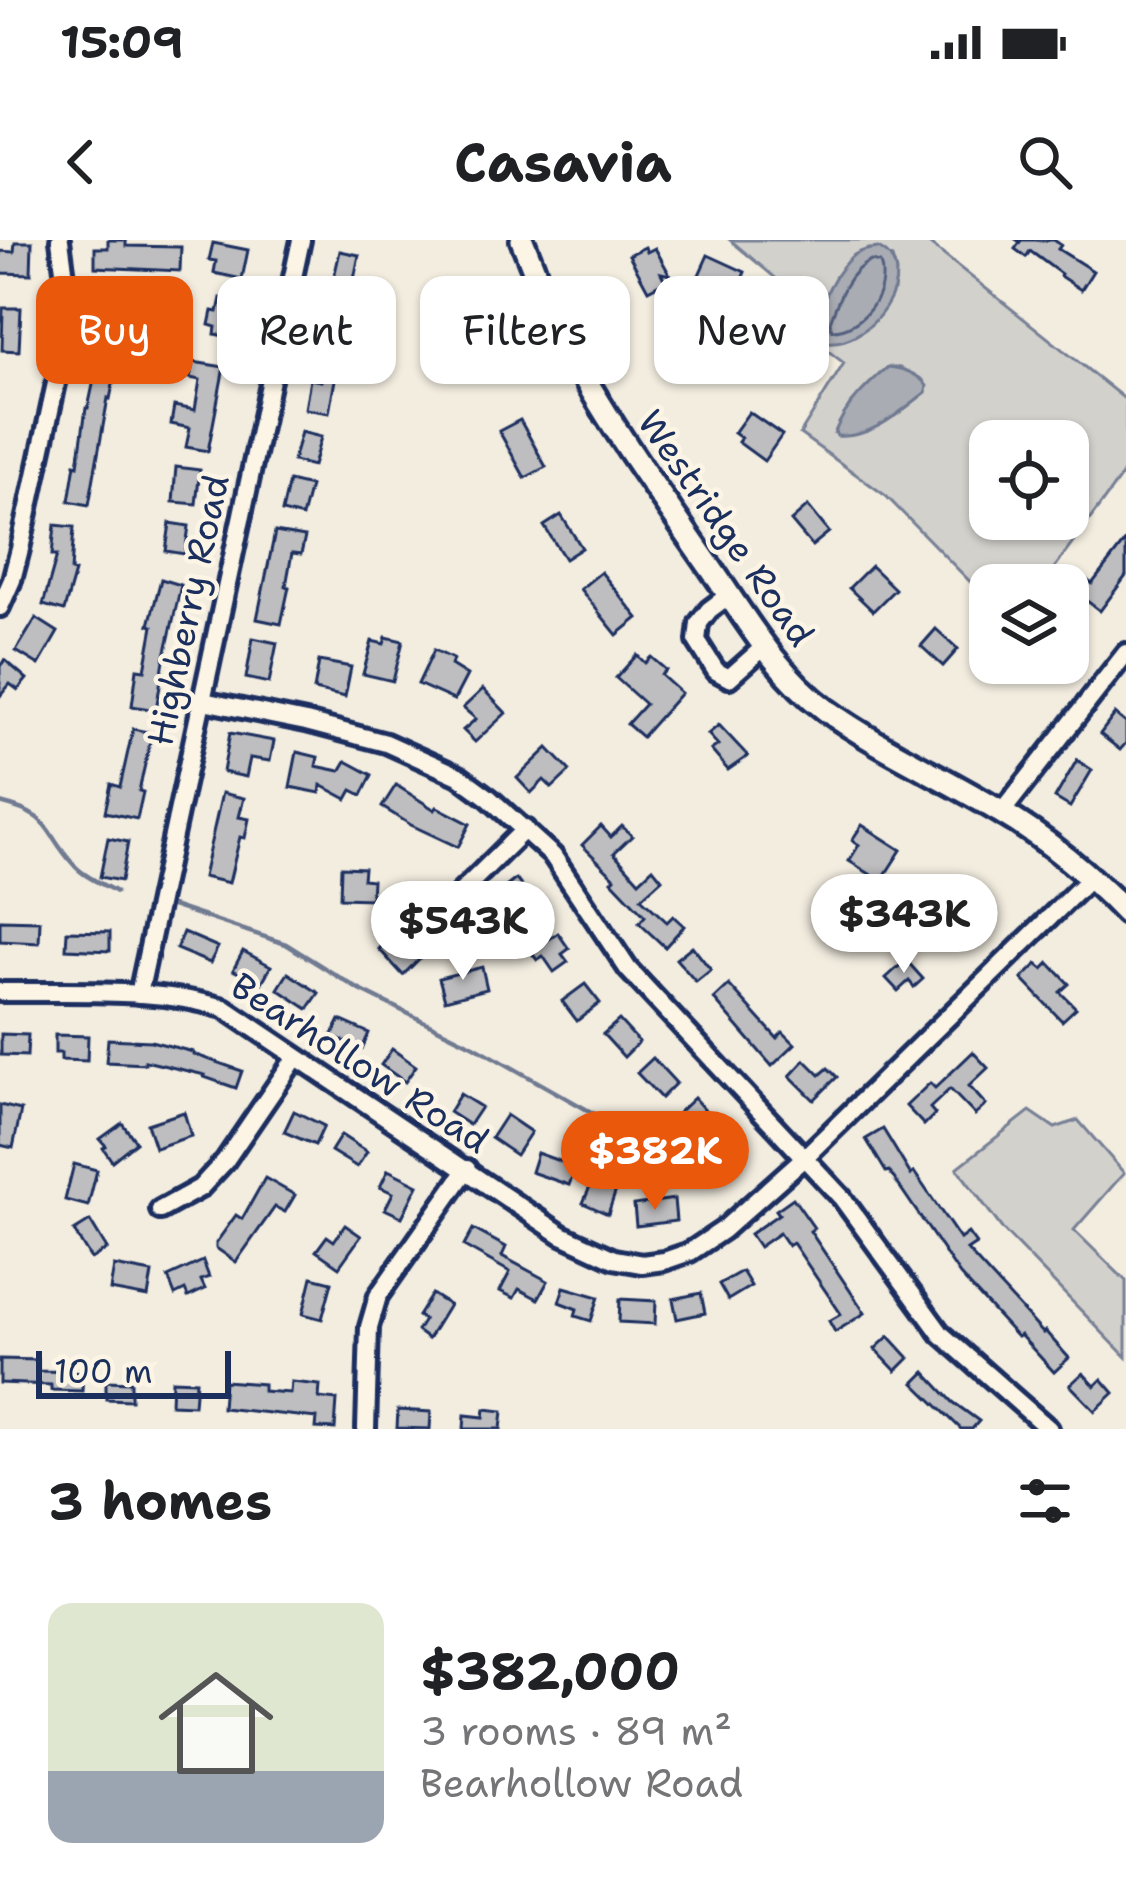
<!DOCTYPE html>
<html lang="en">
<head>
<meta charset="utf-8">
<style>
  :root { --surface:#fff; --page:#f6f6f6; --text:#202124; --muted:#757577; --accent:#ea580c }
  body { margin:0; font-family:"Shantell Sans",sans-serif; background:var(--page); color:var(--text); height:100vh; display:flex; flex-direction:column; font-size:45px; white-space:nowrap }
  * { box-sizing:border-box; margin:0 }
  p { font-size:39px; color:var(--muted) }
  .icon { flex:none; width:66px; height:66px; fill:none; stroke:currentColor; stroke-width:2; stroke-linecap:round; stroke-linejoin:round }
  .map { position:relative; height:1189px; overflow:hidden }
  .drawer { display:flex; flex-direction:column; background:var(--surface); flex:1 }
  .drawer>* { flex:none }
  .guide { position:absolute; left:36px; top:36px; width:1056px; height:108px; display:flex; gap:24px }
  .buttons { position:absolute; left:969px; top:180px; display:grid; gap:24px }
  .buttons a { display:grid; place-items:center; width:120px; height:120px; border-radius:24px; background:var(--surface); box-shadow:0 3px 9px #0004; font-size:60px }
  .scale { position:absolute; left:36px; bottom:30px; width:195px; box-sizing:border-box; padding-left:12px; border:6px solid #1b2f5e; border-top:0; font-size:33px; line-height:42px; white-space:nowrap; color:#1b2f5e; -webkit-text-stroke:9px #fcf5e5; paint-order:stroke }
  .price { position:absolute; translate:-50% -102px; padding:0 27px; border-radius:42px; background:#fff; color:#222; font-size:39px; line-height:78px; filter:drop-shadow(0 3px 6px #0008) }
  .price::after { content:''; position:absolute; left:50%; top:72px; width:36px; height:27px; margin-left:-18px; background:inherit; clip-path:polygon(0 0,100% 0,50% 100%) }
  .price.selected { background:var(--accent); color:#fff }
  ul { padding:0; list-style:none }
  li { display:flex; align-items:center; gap:36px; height:300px; padding:0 48px }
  li span { display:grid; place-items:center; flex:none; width:336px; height:240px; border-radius:24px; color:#555 }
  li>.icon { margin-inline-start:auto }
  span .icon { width:144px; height:144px; fill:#fffc; stroke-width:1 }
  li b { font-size:51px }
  h2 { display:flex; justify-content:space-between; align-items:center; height:144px; padding:0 48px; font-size:51px }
  .pill { padding:0 42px; border-radius:24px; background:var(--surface); box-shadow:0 3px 9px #0004; font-size:42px; line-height:108px }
  .pill.selected { background:var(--accent); color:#fff }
  .status { display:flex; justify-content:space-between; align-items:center; height:84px; padding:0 60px; background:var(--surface); direction:ltr }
  .status svg { height:33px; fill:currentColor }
  header { display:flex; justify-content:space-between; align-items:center; height:156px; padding:0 48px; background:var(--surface); font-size:54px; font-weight:700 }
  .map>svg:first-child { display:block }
  .green { fill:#d3d1cc; stroke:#778095; stroke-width:3; fill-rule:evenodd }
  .water { fill:#a9acb3; stroke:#707a91; stroke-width:3 }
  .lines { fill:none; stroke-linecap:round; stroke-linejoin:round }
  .shore { stroke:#546180; stroke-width:3 }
  .stream { stroke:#707a91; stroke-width:4.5 }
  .building { fill:#bebec0; stroke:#1b2f5e; stroke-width:3 }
  .minor-casing { stroke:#1b2f5e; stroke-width:26 }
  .major-casing { stroke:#1b2f5e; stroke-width:30 }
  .minor { stroke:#fcf5e5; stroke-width:16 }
  .major { stroke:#fcf5e5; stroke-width:21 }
  .labels { text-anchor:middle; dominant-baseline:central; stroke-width:9; stroke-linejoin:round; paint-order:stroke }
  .street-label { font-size:36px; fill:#1b2f5e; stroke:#fcf5e5 }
</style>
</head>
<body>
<div class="status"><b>15:09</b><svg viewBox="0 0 49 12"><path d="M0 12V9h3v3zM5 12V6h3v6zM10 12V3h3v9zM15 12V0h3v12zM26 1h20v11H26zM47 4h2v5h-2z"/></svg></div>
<header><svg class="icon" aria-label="back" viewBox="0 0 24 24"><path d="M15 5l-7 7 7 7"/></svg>Casavia<svg class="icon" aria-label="search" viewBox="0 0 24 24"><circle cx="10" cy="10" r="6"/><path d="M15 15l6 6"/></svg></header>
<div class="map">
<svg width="1126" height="1189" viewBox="0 0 1126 1189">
  <rect width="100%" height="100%" fill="#f3ede0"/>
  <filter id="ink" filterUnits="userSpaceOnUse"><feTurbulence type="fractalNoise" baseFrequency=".00833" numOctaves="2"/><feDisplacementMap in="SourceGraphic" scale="24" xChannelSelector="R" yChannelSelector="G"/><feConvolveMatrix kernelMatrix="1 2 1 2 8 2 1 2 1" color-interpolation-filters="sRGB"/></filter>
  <g filter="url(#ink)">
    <g class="green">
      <path d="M730 0H925L1126 160V230L1042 345H990V362L886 256 800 194 844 123 811 98 816 72ZM869 9 892 18 896 32 894 51 818 78C829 51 840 19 869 9ZM888 127 900 128 923 140 926 152 895 176 835 192 850 165ZM990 201H1068V279H990Z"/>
      <polygon points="1030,871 1055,888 1078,880 1124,933 1074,990 1126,1041 1126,1117 1003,990 957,928"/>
    </g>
    <g class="water">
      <path d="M878 8C925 30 870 113 821 101 810 77 832 37 850 18 858 11 867 9 878 8Z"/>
      <path d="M888 127C902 128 919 134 927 146L926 152C901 171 871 199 837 196L835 192C845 166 867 145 888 127Z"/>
    </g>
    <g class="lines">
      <path class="shore" d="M871 21 880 23C890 52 863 90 832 90L830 82C838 60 848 30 871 21Z"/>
      <g class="stream">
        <path d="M0 563C54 576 42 590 74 625 84 637 103 644 116 652"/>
        <polyline points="172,666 286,704 358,749 474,806 646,903"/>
      </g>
    </g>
    <g class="building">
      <polygon points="108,0 126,0 126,6 181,7 180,31 95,27 95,8 108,8"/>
      <polygon points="1017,0 1054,0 1061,5 1058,9 1093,31 1081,50 1060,36 1061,34 1030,11 1026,17 1015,9 1020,2"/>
      <polygon points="15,2 32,2 31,34 0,33 0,11 14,12"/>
      <polygon points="213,3 248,10 242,39 214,33 216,21 209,20"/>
      <polygon points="645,7 647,12 655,8 670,35 661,33 665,41 648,50 629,15"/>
      <polygon points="340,11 359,15 350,59 330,55"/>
      <polygon points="708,15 745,32 738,48 719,39 712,55 694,46"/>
      <polygon points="221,58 239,61 232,98 215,94 216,87 209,85 212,71 218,72"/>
      <polygon points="105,67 124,68 123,100 104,100"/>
      <polygon points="3,68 21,68 19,111 2,110"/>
      <polygon points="455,68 470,111 449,119 446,110 440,112 431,86 438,84 435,75"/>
      <polygon points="693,68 721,109 695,127 667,86"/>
      <polygon points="325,75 363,83 360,98 350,96 348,107 338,105 337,114 318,110"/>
      <polygon points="193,122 224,127 208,211 186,207 190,188 171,184 174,166 195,170 200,140 190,138"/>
      <polygon points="97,126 116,130 110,159 108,158 89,265 69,261 75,224 78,225 86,168 88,168"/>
      <polygon points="323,132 336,134 329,173 305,169 310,139 321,141"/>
      <polygon points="749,172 782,195 764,221 738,202 741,198 734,193"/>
      <polygon points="520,180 546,227 525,238 499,191"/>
      <polygon points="301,192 321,197 313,226 293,221"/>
      <polygon points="176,227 200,230 196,264 173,262"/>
      <polygon points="289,241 310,246 302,277 282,272"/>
      <polygon points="808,266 829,292 812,306 791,281"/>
      <polygon points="561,275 582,308 565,319 544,286"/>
      <polygon points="170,283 189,286 185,314 166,311"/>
      <polygon points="55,285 74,287 71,331 75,332 64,371 43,365 57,315 52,315"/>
      <polygon points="275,292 305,297 301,314 292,313 286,346 289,347 281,384 257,379"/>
      <polygon points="1126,300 1126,336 1100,371 1066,345 1076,332 1092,344"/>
      <polygon points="871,326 895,349 873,371 849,348"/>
      <polygon points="601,332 638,378 617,395 580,349"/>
      <polygon points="161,339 181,345 164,420 156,470 132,466 137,429 145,430 153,386 149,385"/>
      <polygon points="36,378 58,392 39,425 16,411"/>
      <polygon points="936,389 958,409 943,426 921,406"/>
      <polygon points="386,397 403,401 393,441 363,434 372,401 384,404"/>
      <polygon points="253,398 277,403 269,443 246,438"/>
      <polygon points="434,410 453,419 451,425 467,435 454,460 418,444"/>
      <polygon points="637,415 645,423 651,417 666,430 661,435 681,453 642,497 627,484 645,464 616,438"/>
      <polygon points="5,420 27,439 18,450 10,444 0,456 0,426"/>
      <polygon points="319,421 351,427 345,457 314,450"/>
      <polygon points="483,449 506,473 475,502 463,490 476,479 463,468"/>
      <polygon points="1115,474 1126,483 1126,503 1120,510 1100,494"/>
      <polygon points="719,485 748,516 728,530 711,510 718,505 708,494"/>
      <polygon points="133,489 152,493 139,551 143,552 137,579 105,572 111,544 120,547"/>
      <polygon points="230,493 274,501 270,521 250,518 246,537 223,532"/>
      <polygon points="548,508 570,531 552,548 544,540 531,553 517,538"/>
      <polygon points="297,512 318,517 316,526 340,531 346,521 372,535 362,555 352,550 347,559 321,545 320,553 290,547"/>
      <polygon points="1077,520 1092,530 1070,567 1055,558"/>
      <polygon points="396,545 435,570 437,567 470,584 458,607 411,585 382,567"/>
      <polygon points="222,553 244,558 239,577 249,579 245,598 240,597 229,643 203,637"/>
      <polygon points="862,585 901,610 881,641 849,621 859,605 852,600"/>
      <polygon points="601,586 611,597 622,586 632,596 614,613 639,641 653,628 662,639 641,658 667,682 673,676 684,686 665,707 639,683 645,676 612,641 615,638 582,605"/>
      <polygon points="108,598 128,602 121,641 100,637"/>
      <polygon points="341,627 364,628 363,639 372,640 371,659 340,658"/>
      <polygon points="516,639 541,673 524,686 498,653"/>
      <polygon points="944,642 961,660 942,677 925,659"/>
      <polygon points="0,680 40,681 39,703 0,701"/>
      <polygon points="67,691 110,692 110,711 66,709"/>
      <polygon points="183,692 218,707 210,723 176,709"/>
      <polygon points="395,693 420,718 403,735 379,709"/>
      <polygon points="558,693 569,709 562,714 568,722 554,732 543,716 537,720 531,712"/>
      <polygon points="692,706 711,730 696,742 676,719"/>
      <polygon points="243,711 271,726 261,744 233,730"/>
      <polygon points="906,720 923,739 914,747 909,741 898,751 886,738"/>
      <polygon points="1049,723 1069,744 1060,752 1076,768 1062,781 1022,739 1037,724 1043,729"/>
      <polygon points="482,727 487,749 445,760 439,738"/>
      <polygon points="288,733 319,753 308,769 278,749"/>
      <polygon points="585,744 600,763 577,781 562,761"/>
      <polygon points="729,745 777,798 783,792 795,804 772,826 714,759"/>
      <polygon points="340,780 369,793 362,809 332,796"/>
      <polygon points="619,780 639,802 624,817 603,794"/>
      <polygon points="1,794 28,795 27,816 1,815"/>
      <polygon points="55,795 88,796 87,821 61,820 61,813 55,813"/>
      <polygon points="108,799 151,801 193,812 193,814 242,831 236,848 204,837 205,835 145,821 145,824 106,822"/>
      <polygon points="392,809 416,826 405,842 381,825"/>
      <polygon points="973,812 988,828 969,846 986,865 975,875 950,849 930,868 935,874 924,885 906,866 930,843 935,848"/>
      <polygon points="653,818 676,843 661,858 637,833"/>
      <polygon points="805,820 820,835 828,828 837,837 814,860 790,836"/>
      <polygon points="460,854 481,867 469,885 449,872"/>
      <polygon points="694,858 716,883 700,898 678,873"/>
      <polygon points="0,865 21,870 13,908 0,905"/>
      <polygon points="294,871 324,886 315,905 284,892"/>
      <polygon points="184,872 191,896 155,908 147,884"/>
      <polygon points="506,875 531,892 516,915 491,898"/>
      <polygon points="122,883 136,902 112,921 103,908 106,906 100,899"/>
      <polygon points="883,889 911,935 914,932 960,999 968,993 976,1004 967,1010 1043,1093 1045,1091 1069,1118 1054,1132 1020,1095 1017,1097 960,1035 889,931 886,932 866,899"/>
      <polygon points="341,895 367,912 357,927 331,911"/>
      <polygon points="733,897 746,915 721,934 708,916"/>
      <polygon points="537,913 576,927 569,945 531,932"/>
      <polygon points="74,924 97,930 88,966 65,960"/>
      <polygon points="388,930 418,945 402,977 385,969 393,953 380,947"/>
      <polygon points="265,938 295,955 285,972 275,967 236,1022 216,1008 216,1003 236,975 242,979"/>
      <polygon points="593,940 616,950 608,974 583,963"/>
      <polygon points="793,958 814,988 810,991 865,1073 835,1092 829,1081 841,1074 793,1003 788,1006 779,993 759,1007 750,994 779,974 776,970"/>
      <polygon points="674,959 676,981 636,986 634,965"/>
      <polygon points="90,981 107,1009 91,1019 74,991"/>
      <polygon points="345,985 361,996 339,1027 316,1011 327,996 334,1001"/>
      <polygon points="473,989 506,1007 502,1016 548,1041 538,1059 519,1049 514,1058 500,1051 510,1032 464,1006"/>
      <polygon points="203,1021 209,1037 201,1040 205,1049 188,1057 185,1050 175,1055 168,1037"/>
      <polygon points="114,1026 152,1033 148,1057 110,1050"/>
      <polygon points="742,1031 751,1046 728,1060 719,1044"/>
      <polygon points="312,1037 332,1042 322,1079 303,1074"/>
      <polygon points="564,1047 599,1057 591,1081 575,1076 577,1069 559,1062"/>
      <polygon points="701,1053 705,1073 677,1079 673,1059"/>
      <polygon points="432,1054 449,1065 428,1099 417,1091 424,1080 418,1076"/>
      <polygon points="620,1059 656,1061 655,1084 619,1082"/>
      <polygon points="889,1096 909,1118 896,1131 875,1109"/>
      <polygon points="0,1119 38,1120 38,1131 83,1132 82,1151 51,1150 51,1145 0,1143"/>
      <polygon points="925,1132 953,1162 979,1181 972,1189 961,1189 914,1143"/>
      <polygon points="1083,1133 1095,1146 1102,1139 1114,1153 1095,1171 1070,1145"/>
      <polygon points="172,1140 196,1141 194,1165 171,1164"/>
      <polygon points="106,1141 131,1142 131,1160 106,1159"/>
      <polygon points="224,1141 263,1144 263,1151 290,1153 291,1142 320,1145 319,1158 337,1160 335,1189 316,1188 317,1178 222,1168"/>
      <polygon points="485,1169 503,1171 501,1189 464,1189 465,1175 484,1177"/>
      <polygon points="398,1170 431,1172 430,1189 397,1188"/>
    </g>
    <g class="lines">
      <defs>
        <g id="minor">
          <polyline points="729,355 709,370 699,383 697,401 716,431 729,438 765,406"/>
          <polyline points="0,367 12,340 20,309 58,134 67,52 60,0"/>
          <polyline points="203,461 306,482 386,503 459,536 489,558 553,616 628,729 842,958 941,1094 1049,1189"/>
          <polyline points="1002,572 1126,413"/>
          <polyline points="448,665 525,589"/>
          <path d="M0 752C74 753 152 747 224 768L562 995 614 1019 642 1024 664 1021 690 1012 723 990 806 916 1089 639"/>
          <polyline points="139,754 301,0"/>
          <polyline points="160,970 200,948 225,921 296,817"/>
          <polyline points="366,1189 369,1087 378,1056 467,929"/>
        </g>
        <path id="major" d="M522 0C536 34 548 68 564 101 606 181 660 255 712 330 746 379 777 434 826 470 880 509 942 536 999 571 1044 597 1090 635 1126 673"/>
      </defs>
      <use href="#minor" class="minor-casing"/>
      <use href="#major" class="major-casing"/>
      <use href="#minor" class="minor"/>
      <use href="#major" class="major"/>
    </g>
  </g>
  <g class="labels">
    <g class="street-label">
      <text transform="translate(726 288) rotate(55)">Westridge Road</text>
      <text transform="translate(188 370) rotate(-78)">Highberry Road</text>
      <text transform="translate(360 823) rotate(33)">Bearhollow Road</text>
    </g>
  </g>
</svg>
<div class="buttons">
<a><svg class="icon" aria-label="locate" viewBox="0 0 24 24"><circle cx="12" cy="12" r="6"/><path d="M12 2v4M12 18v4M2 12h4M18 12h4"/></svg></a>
<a><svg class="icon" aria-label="layers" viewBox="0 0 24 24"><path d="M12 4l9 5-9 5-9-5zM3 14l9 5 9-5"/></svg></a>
</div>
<div class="scale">100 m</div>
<b class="price" style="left:904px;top:736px">$343K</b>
<b class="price" style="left:463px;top:743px">$543K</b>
<b class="price selected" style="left:655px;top:973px">$382K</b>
<div class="guide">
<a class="pill selected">Buy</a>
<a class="pill">Rent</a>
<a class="pill">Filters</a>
<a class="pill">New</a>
</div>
</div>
<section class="drawer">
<h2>3 homes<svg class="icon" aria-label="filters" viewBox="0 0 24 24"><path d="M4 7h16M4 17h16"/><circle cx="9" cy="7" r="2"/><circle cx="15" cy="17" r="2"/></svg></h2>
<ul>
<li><span style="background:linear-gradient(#dfe7d0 70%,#9aa5b1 0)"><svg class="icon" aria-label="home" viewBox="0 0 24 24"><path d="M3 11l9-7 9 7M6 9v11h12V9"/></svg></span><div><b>$382,000</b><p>3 rooms · 89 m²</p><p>Bearhollow Road</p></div></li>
</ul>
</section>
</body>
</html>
